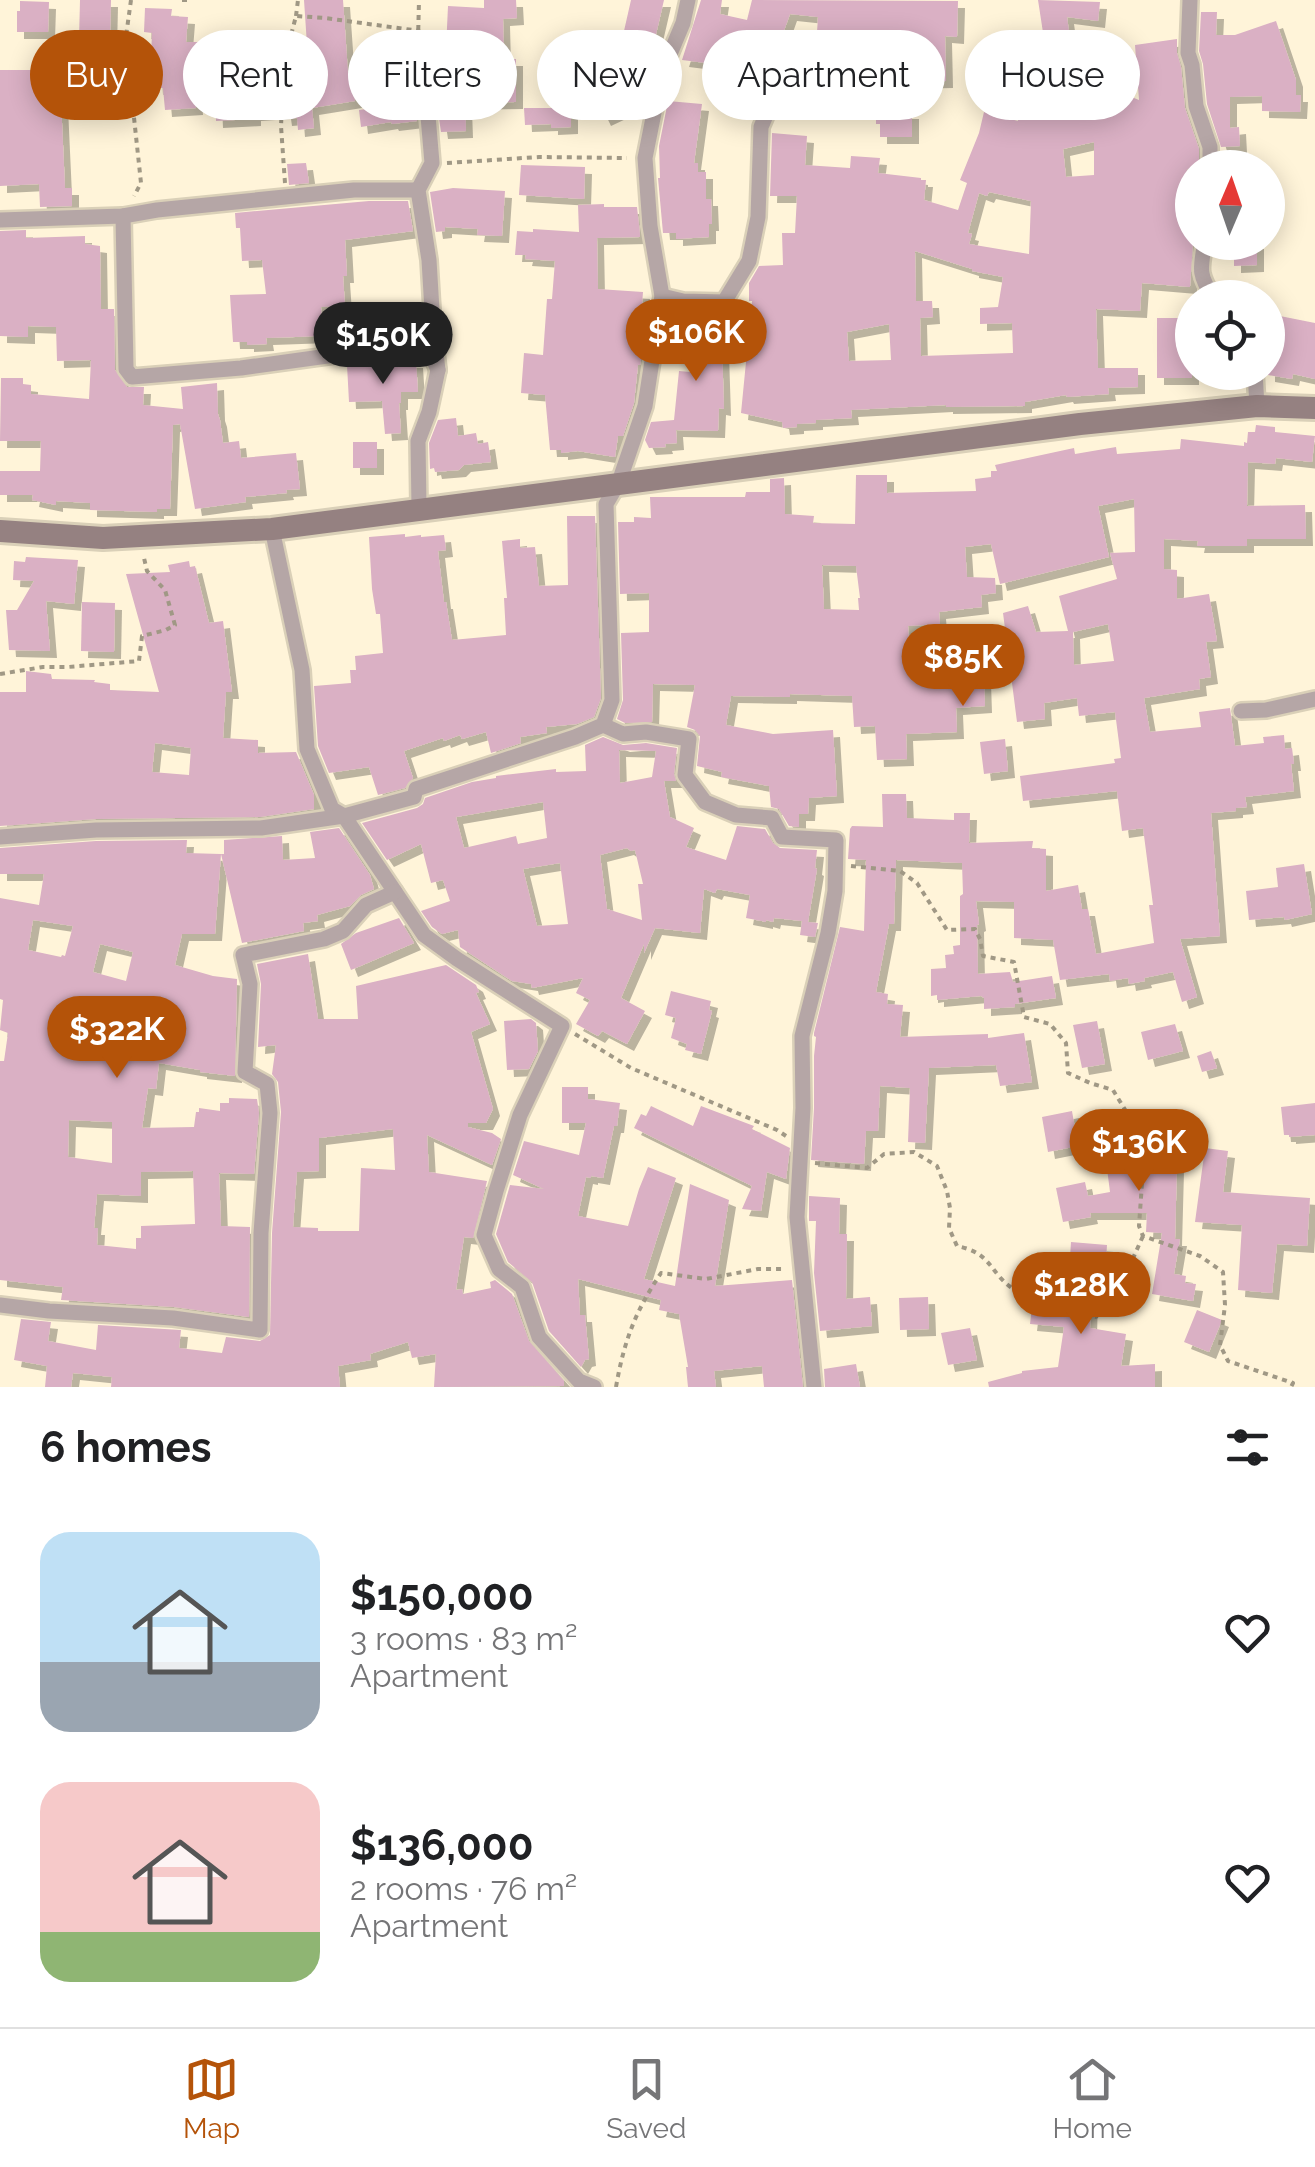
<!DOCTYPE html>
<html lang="en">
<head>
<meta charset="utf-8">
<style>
  :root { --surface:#fff; --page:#f6f6f6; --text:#202124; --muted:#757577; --line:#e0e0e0; --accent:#b45309 }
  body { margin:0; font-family:Raleway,sans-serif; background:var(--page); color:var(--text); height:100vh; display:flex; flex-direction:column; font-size:38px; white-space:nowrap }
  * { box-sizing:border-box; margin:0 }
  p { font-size:32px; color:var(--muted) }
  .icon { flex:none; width:55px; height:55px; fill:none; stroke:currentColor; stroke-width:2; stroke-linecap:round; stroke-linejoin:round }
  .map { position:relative; height:1387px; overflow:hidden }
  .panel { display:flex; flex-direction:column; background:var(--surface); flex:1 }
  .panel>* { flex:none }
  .hud { position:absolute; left:30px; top:30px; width:1255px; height:90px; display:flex; gap:20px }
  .needle { width:65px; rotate:2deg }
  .controls { position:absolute; left:1175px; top:150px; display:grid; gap:20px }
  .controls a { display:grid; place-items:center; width:110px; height:110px; border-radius:50%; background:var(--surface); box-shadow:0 5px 25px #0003; font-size:50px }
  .price { position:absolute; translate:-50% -85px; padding:0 22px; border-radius:35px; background:var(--accent); color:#fff; font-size:32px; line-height:65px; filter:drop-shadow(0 2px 5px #0008) }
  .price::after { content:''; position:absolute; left:50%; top:60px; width:30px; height:22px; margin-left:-15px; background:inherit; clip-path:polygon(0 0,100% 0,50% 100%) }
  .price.on { background:#222; color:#fff }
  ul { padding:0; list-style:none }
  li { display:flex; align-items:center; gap:30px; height:250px; padding:0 40px }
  li span { display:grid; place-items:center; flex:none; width:280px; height:200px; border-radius:30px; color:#555 }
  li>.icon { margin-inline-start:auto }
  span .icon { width:120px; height:120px; fill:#fffc; stroke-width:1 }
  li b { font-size:42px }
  h2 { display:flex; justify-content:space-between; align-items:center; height:120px; padding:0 40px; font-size:42px }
  .tag { padding:0 35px; border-radius:45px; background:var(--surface); box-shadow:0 5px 25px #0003; font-size:35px; line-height:90px }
  .tag.on { background:var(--accent); color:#fff }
  .tabs { display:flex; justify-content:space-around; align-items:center; height:140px; border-top:2px solid var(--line); background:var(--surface); font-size:28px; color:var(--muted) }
  .tabs a { display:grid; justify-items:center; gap:5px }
  .tabs .on { color:var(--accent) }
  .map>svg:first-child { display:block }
  .building { fill:#dab0c4; fill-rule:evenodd; filter:url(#shadow) }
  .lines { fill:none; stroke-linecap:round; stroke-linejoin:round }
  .minor-casing { stroke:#dad0b8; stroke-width:20 }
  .secondary-casing { stroke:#dad0b8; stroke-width:28 }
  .path { stroke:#a09885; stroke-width:4; stroke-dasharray:5 5; stroke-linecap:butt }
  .minor { stroke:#b5a6a6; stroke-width:15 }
  .secondary { stroke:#958181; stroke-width:22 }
</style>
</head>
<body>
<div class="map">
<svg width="1315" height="1387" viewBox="0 0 1315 1387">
  <defs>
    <filter id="shadow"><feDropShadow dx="7" dy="7" stdDeviation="0" flood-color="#0004"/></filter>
  </defs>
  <rect width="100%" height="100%" fill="#fff4d9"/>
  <g class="building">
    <polygon points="80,0 111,0 110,41 79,40"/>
    <polygon points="304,0 343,0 348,73 351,73 355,101 312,108 314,128 298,130 297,118 285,119 284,112 254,114 254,119 216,121 215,98 223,97 222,78 261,75 261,81 309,75"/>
    <polygon points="484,0 516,0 517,18 503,19 504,59 516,59 516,102 465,103 466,131 441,132 429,50 446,49 448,6 484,8"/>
    <polygon points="631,0 664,0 650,60 645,102 615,97 621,111 604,119 593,96 610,88 616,53 619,53"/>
    <polygon points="701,0 722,0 720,14 747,20 752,0 958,1 957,37 945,36 946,81 901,82 902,112 912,112 912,137 880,137 880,124 876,124 876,108 864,108 864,54 816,47 818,17 790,14 776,53 798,58 791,82 785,72 774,73 770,76 757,101 714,80 722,65 682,60"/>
    <path d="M1038 0 1100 2 1098 21 1067 17 1072 53 1102 49 1107 87 1139 100 1135 45 1177 39V53L1181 67 1185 108 1199 149V168L1187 169 1192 206 1193 242 1190 287 1142 283 1140 311 1096 309 1098 368H1138V387L1108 388 1109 394 1067 397 1066 395 1025 402V406L946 407V405L851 410 852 418 816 420V423L797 424V427L783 428 782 422 741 413 752 301H749V283L759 266 783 265 782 233H795L797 196H770L772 133 807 136 805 165 850 168 851 156 880 158 878 173 921 178V180H926L924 200 958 210 967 183 960 180 979 133 984 112 1018 121 1012 87 1057 79 1051 38 1044 39ZM1094 142V175L1066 177 1063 149ZM989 192 1031 201 1029 254 969 244 972 234 968 233 979 193 987 196ZM915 251 972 269V271L1003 277 998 307 980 308V324L1012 323 1013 353 921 356 920 318 933 317 932 301H916ZM889 324 891 360 849 361 847 332Z"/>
    <polygon points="20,1 49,2 48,32 17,32 17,11 20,11"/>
    <polygon points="145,8 172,9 171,16 188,17 186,42 199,42 200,68 193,69 196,108 165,110 163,88 156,88 154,56 151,56 152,33 144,32"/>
    <polygon points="1201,12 1217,12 1216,35 1235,35 1276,21 1296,80 1296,95 1301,95 1300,112 1262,111 1262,96 1230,97 1230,128 1239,127 1240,146 1221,147 1207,104 1203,64 1199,51"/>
    <polygon points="0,70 34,70 34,78 60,79 65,188 72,188 72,206 40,207 39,184 0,186"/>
    <polygon points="668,101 702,104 694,163 698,163 698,172 706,172 706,199 711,199 712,224 709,224 709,237 676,239 676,233 663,233 658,178 660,178 659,146"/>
    <polygon points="414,103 417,121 392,124 391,122 361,127 359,110"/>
    <polygon points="524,108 571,108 571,127 551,128 551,124 525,125"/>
    <polygon points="306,163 309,183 289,185 287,164"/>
    <polygon points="521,165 585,167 584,199 519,195"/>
    <polygon points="453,188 505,191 502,236 477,235 478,229 445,227 445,231 436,232 430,192"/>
    <polygon points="369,201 408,201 413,231 345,240 347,276 343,276 345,306 321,307 323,336 266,338 267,344 247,345 247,342 233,342 230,295 266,294 262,260 242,261 240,228 236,228 235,213"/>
    <polygon points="604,204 604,207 637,207 640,234 640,237 597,238 598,289 643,292 639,343 642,343 642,354 640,365 638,365 634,403 623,436 618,436 615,457 578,451 561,453 561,450 550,450 545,395 521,393 524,353 543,355 547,299 552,299 555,261 525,259 526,255 515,255 517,231 533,232 533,229 579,232 578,205"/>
    <polygon points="26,230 26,238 85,236 85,244 100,246 101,309 114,309 115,370 127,387 144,387 143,405 183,409 181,387 217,383 218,414 220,420 223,443 239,441 241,458 296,453 300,489 286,490 287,493 245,497 246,502 195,509 180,424 173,425 170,509 157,509 157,512 90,510 90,503 56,501 56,505 32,500 33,495 0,495 0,471 40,471 41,441 0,441 1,378 23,378 23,384 31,385 31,394 89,399 91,360 57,361 56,327 28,326 28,337 0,336 0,231"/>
    <polygon points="1234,242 1257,242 1257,265 1234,266"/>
    <polygon points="671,310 701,313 701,316 721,316 724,409 719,408 718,431 676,430 677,443 665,444 666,447 649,448 645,440 651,422 674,420 679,371 690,372 690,366 693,366 692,321 670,321"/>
    <polygon points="1270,314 1315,323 1315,379 1293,374 1292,379 1268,375 1268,329"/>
    <polygon points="1157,318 1180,318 1180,322 1192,321 1192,378 1157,378"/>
    <polygon points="383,360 416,361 418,392 401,392 401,403 399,403 401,433 385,434 382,401 349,402 347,365"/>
    <polygon points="456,418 458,436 476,433 478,444 488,442 491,462 464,465 459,470 435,472 434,468 430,469 429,443 438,420"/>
    <path d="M1256 425 1275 427V432L1315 436 1312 462 1276 458 1275 464 1248 462 1247 506 1305 505 1306 539H1247V546H1197L1198 541 1164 539V569L1177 570V599L1209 594 1217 641 1206 642 1211 677 1199 679 1200 689 1144 698 1150 732 1201 727 1199 712 1230 708 1235 746 1264 743 1263 737 1284 735 1285 749 1292 748 1294 764H1291L1294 791 1245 797 1247 807 1236 808V811L1211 813 1220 936 1180 939 1197 997 1182 1002 1173 972 1144 978 1145 981 1129 984 1128 978 1110 981 1109 974 1060 980 1053 940 1014 938V902L976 901 979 924 977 925 978 974 1010 972 1013 982 1052 976 1056 998 1015 1004V1007L984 1009V998L981 996 937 1000V995L931 996V969L946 968 945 955 954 954 953 946 960 945V896L963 894 962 863 896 860 894 924H889L876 992 888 994 887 1004 903 1005 900 1037 988 1034V1038L1024 1033 1032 1082 1000 1086 996 1065 929 1068 925 1143 908 1142 910 1088 880 1086 878 1131H866L864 1164 811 1160 814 1108V1056L816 1037 814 1036V1033L840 927 864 931 866 860 848 859 850 829 852 826 883 827 882 794H906L907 818 954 820V813H970L969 843 1033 841 1032 848 1046 849V891L1078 885 1082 909H1088L1096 954 1154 943 1149 905H1153L1143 828 1122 831 1117 791 1023 801 1020 776 1115 763 1114 759 1121 758 1115 712 1079 716 1077 698 1044 703 1045 719 1017 722 1003 613 1028 606 1036 632 1068 631 1059 596 1117 579 1110 553 1135 552 1134 499 1098 506 1109 557 1000 584 991 544 965 547 967 577 995 578 996 593 981 595 982 607 939 612 940 624 908 626 910 656 959 653V647L983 645 985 706 956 708 957 732 906 734 907 759 877 760 875 726 854 727 852 696 790 694V697L731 696 726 725 773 734 833 730 837 796 809 798 808 814H799V827L789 826 779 809 771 807 769 786 721 777 722 772 697 766 700 736 695 730 687 727 695 685 653 684 652 722 625 723 617 719 623 700 621 633 649 632V593L620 594 618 522H634V517L651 518 650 497H745L746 492H770V479L784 478 785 514 814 516 813 523 855 524 856 475H887V493L976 491 975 479 991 477V471H997L995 465 1074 448 1075 454 1116 447 1117 454 1180 449 1181 439 1244 446V442L1247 443 1248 432H1255ZM822 565 856 566 860 598H858L859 610 824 609ZM1108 624 1114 661 1074 665 1073 632Z"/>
    <rect x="353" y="442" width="24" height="26"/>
    <polygon points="567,516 595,516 601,698 594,717 577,724 546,727 547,733 520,737 521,743 491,753 486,732 462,739 460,735 444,741 443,738 404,751 413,778 405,788 378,795 369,767 329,773 318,746 314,686 351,683 350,670 356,670 355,656 383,653 380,614 376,614 372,589 369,537 405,534 405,537 421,535 421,537 444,535 446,550 438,551 444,602 446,602 452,640 506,635 504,598 507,598 502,541 520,539 520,548 535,547 539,586 568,585"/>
    <polygon points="26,557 78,560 74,604 46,601 50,651 9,650 6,610 17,610 34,581 13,580 14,561 25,562"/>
    <path d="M189 561 190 567 195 566 209 623 223 621 232 692H226L223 738 258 740V753L296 752 314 795V809L260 817 96 819 0 826V692H26V671L51 674 52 679 95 680 94 682 110 684V690L159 692 126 574 170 572 168 565ZM155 743 191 748 189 775 152 772Z"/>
    <polygon points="82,602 115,603 114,652 81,651"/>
    <path d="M603 737 623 745 646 743 677 748 674 774 676 781H664L670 817 694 828 686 847 726 860 737 826 765 829 773 843 780 848 817 850 815 868 817 869 808 922 818 923 815 937 800 935 802 921 774 918 773 922 766 920V922L746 918 750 895 717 889 715 893 704 889 700 933 655 928 644 953V944L621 998 645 1011 627 1044 602 1031 598 1036 576 1024 590 1000 576 993 583 978 532 988 531 984 512 981 460 947 458 930 442 934 432 927 421 911 450 901 443 880 431 883 421 844 387 860 362 823 417 808 423 804 425 798 472 782 496 778V776L556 769V772L586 771 585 745ZM619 750 656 751 652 777 620 783ZM543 802 547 838 518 844 516 836 464 848 456 817ZM627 848 631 851 635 850 643 884H638L642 920 607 909 600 855ZM560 863 568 924 537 926 523 869Z"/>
    <polygon points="1005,739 1008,771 984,774 980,742"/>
    <polygon points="339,828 370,875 374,889 361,895 350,906 317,915 318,921 303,923 304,931 242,943 221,854 224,854 224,840 282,836 283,860 315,858 310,832"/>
    <path d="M187 840 186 853 221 854 215 934H182L175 965 213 976 237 979 235 1076 200 1072V1070L159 1063 156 1089 148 1088 142 1128 194 1127 196 1112H199V1108L220 1111V1103H229V1098L257 1099 259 1113 254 1174 219 1173 221 1226 250 1227 249 1317 174 1307 61 1300 63 1287 0 1280V1061H4L8 1033 0 1030 3 1000 0 999V898L39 905 44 874H0V848L96 841ZM33 920 73 926 65 956 62 955 61 957 28 950ZM100 944 133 952 126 981 93 972ZM69 1120 112 1122V1163L68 1157ZM193 1171 195 1224 141 1226V1238H136V1249L97 1245 98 1228H94L97 1194 141 1196V1172Z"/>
    <polygon points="1304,864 1312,914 1285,920 1284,917 1249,920 1246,891 1278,887 1276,868"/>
    <polygon points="399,918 414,943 351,970 341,944 356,933"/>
    <path d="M308 954 318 1019H358L356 986 446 965 476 985 479 992 476 993 490 1024 471 1032 493 1109 486 1123H468V1127L492 1133 501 1139 492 1165 427 1135 429 1172 487 1181 473 1238 464 1237 456 1290 462 1289 463 1294 491 1288 490 1282 495 1280 512 1294 529 1341 564 1381V1386L434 1387 436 1354 412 1358 408 1342 370 1354 371 1360 338 1366 340 1387H111L112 1377 73 1373 71 1387H45L47 1366 14 1360 21 1319 51 1322 48 1341 96 1350 98 1325 181 1330 179 1348 222 1353 226 1337 260 1341 270 1335 272 1233 281 1112 278 1082 272 1074 276 1045 258 1047 261 984 257 964ZM393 1129 395 1170 361 1168 359 1231H318V1228L293 1227 297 1172 319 1171V1138Z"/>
    <polygon points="671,991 711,1001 709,1010 712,1011 701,1054 685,1050 687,1044 671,1038 676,1018 665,1015"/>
    <polygon points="531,1019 536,1023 538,1051 529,1069 507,1070 504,1021"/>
    <polygon points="1097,1021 1105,1064 1082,1068 1073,1025"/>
    <polygon points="1175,1024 1183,1051 1148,1060 1141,1032"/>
    <polygon points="1211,1051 1217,1068 1202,1072 1197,1056"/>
    <polygon points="562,1087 588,1087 588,1099 620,1103 617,1126 614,1126 603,1178 591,1176 591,1178 586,1177 578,1216 628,1226 639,1189 648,1167 676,1178 644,1279 675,1286 690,1184 729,1200 715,1286 792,1280 803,1387 764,1387 762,1366 714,1371 716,1387 688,1387 686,1367 688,1367 679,1314 659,1310 661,1300 578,1279 580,1315 585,1315 589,1359 585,1360 581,1367 549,1331 532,1282 508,1262 496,1234 510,1185 544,1189 513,1175 524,1141 579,1155 586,1123 562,1123"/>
    <polygon points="1315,1103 1315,1135 1289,1137 1289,1135 1284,1135 1281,1107"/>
    <polygon points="651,1106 693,1126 701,1106 754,1126 752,1129 790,1148 786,1179 767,1172 761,1211 742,1209 752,1186 634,1128 641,1114 646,1116"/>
    <polygon points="1072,1111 1078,1146 1048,1152 1042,1117"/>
    <polygon points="1152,1125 1178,1127 1175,1239 1180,1239 1174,1274 1186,1276 1185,1283 1196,1284 1193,1301 1152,1294 1162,1233 1146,1232 1147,1213 1090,1213 1091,1217 1063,1222 1056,1188 1085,1182 1088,1196 1110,1192 1102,1129"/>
    <polygon points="1205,1148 1228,1151 1223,1192 1310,1198 1307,1246 1277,1244 1272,1293 1238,1290 1242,1225 1195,1222"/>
    <polygon points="809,1196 840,1198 839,1234 847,1234 846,1299 870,1297 872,1326 820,1331 814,1273 816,1221 809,1221"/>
    <polygon points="1071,1242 1107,1245 1106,1261 1103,1260 1102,1271 1092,1270 1092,1283 1086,1282 1084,1289 1091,1292 1090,1328 1126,1334 1121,1366 1155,1364 1155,1387 989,1387 988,1382 1022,1373 1022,1371 1058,1367 1064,1327 1030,1324 1033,1299 1067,1303"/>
    <polygon points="928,1297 929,1329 900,1330 899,1298"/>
    <polygon points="1197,1310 1222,1320 1209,1352 1184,1342"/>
    <polygon points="970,1328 977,1360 948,1365 941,1333"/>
    <polygon points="856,1364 860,1387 825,1387 824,1369"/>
  </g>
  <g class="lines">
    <defs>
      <g id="minor">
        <polyline points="1190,0 1188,53 1192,65 1196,106 1210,147 1210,168"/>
        <polyline points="415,54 428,116 432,163 418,190 429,260 433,327 438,370 429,412 418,441 419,508"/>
        <polyline points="123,216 126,369 132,377 241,368 393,347 430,351 438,370"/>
        <polyline points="0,220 123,216 157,210 354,190 418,190"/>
        <path d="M1205 242C1200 269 1198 275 1214 298"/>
        <polyline points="662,296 683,301 724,302 749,261 758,217 761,127 780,82"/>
        <polyline points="1255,372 1257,406"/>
        <polyline points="272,529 302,670 307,749 332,809 344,816 424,935 457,959 562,1026 520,1115 496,1191 484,1235 499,1269 522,1287 539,1337 579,1381 594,1387"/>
        <polyline points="1241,711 1266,710 1315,699"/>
        <polyline points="603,725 623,734 646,732 689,739 685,775 705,802 736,815 772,818 782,837 836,840 835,891 828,933 802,1036 803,1108 797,1217 814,1387"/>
        <polyline points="0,837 96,830 261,828 344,816 414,797 416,789 575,737 603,725 612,700 606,504 619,482 645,406 662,296 650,226 645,158 662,73 683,23 688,0"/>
        <polyline points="0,1305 49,1311 173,1318 260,1330 261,1233 270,1113 267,1084 245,1072 250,984 243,955 324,939 343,931 366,905 395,892"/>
      </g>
      <polyline id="secondary" points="0,531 103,538 272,529 1080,424 1257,406 1315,408"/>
    </defs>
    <use href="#minor" class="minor-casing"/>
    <use href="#secondary" class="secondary-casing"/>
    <g class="path">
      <polyline points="131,0 122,65 132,99 141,183 134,196"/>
      <polyline points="182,0 189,0"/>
      <polyline points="296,16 298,0"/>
      <polyline points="418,40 419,0"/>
      <polyline points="447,163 539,157 627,158"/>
      <polyline points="285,183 281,126 284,62 296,16 325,18 420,31"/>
      <polyline points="0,674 43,667 68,667 139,661 142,636 166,630 175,625 165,590 147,571 144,558"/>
      <polyline points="851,866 900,871 917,883 947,930 975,929 980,939 983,956 1014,962 1024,1017 1050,1024 1066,1043 1068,1073 1090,1083 1113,1090 1135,1126 1142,1183 1139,1226 1143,1236 1200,1256 1223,1272 1225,1305 1220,1345 1228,1361 1293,1383 1291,1387"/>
      <polyline points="575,1034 631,1068 777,1130 786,1136"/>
      <path d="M815 1163 867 1168 884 1154 914 1152 937 1166 947 1191 950 1208 949 1228 957 1246C992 1253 989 1272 1012 1288 1024 1296 1029 1295 1042 1294 1050 1294 1058 1298 1065 1300L1066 1308 1096 1317 1121 1285 1143 1236"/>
      <path d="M616 1387C624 1341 635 1312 661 1273L706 1279 758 1269H786"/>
    </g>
    <use href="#minor" class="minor"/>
    <use href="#secondary" class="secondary"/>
  </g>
</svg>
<div class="controls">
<a><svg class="needle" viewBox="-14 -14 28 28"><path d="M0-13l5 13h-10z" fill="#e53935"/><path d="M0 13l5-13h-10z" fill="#757577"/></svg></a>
<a><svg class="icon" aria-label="locate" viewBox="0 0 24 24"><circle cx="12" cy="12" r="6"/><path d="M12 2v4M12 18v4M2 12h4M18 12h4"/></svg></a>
</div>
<b class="price" style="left:696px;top:384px">$106K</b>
<b class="price on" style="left:383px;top:387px">$150K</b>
<b class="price" style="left:963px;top:709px">$85K</b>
<b class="price" style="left:117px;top:1081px">$322K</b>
<b class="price" style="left:1139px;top:1194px">$136K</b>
<b class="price" style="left:1081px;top:1337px">$128K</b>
<div class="hud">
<a class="tag on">Buy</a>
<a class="tag">Rent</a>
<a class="tag">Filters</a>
<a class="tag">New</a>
<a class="tag">Apartment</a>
<a class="tag">House</a>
</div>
</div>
<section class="panel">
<h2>6 homes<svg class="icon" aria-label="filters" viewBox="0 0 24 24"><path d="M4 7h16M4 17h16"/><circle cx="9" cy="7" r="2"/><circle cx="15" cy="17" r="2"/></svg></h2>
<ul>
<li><span style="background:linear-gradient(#bfe0f5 65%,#9aa5b1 0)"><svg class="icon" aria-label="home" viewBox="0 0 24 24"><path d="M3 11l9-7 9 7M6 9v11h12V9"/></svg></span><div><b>$150,000</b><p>3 rooms · 83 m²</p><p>Apartment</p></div><svg class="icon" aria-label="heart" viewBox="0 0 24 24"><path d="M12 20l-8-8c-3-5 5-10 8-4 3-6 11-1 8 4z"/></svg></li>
<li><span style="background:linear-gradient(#f6c9c9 75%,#8fb573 0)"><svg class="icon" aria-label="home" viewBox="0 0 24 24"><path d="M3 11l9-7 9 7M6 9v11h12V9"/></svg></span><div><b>$136,000</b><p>2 rooms · 76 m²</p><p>Apartment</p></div><svg class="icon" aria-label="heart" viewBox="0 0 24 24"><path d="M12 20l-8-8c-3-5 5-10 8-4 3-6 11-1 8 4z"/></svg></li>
</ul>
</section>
<nav class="tabs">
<a class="on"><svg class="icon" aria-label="map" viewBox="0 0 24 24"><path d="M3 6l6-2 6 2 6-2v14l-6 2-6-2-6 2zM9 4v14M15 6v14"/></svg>Map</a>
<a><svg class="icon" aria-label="saved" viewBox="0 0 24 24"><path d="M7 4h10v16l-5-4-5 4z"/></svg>Saved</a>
<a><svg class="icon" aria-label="home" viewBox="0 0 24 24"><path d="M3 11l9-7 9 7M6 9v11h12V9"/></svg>Home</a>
</nav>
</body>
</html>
